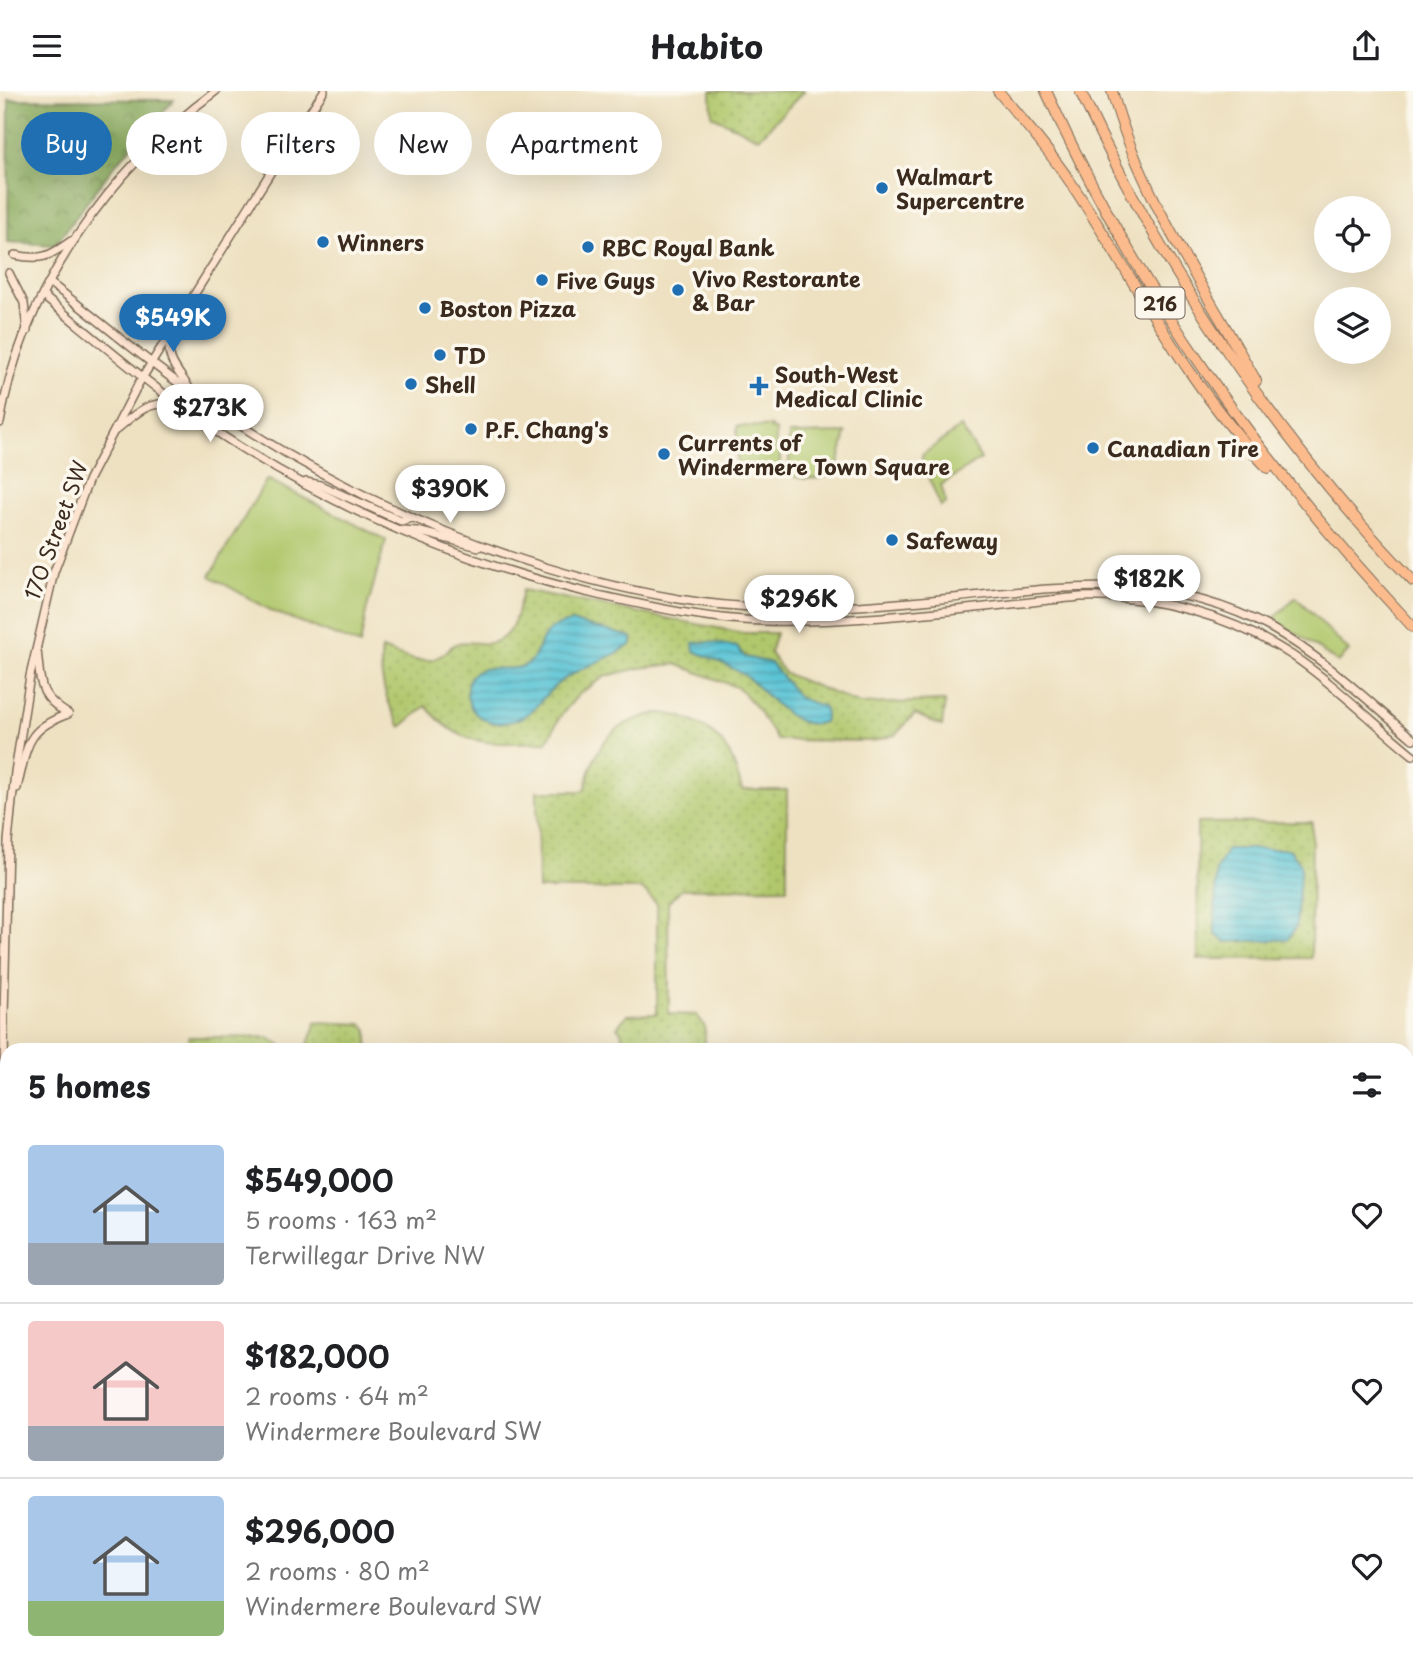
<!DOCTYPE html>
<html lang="en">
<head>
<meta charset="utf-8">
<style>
  :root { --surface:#fff; --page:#f2f2f2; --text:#202124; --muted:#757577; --line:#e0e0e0; --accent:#1f6fb2 }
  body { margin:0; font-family:"Playpen Sans",sans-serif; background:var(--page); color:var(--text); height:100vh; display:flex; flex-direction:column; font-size:26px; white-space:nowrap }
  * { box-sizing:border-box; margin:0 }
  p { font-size:23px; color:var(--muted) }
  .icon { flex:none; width:38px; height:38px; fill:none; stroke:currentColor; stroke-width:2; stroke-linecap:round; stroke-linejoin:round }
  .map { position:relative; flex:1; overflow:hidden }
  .sheet { position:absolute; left:0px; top:952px; width:1414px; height:625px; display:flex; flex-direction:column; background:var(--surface); border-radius:21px 21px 0 0; box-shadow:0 7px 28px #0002 }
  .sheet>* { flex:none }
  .banner { position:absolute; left:21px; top:21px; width:700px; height:63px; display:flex; gap:14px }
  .fabs { position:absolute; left:1314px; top:105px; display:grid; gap:14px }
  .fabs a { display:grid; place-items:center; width:77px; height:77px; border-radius:50%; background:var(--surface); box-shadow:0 7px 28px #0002; font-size:35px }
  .price { position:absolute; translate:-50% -60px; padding:0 16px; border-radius:24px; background:#fff; color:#222; font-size:23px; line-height:46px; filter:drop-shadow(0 2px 4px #0008) }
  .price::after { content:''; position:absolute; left:50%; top:42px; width:21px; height:16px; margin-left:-10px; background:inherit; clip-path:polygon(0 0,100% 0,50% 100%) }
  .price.active { background:var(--accent); color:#fff }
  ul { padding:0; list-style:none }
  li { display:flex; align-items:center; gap:21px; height:175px; padding:0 28px }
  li+li { border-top:2px solid var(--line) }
  li span { display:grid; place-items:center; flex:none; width:196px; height:140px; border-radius:7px; color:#555 }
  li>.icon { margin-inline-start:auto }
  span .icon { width:84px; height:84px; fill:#fffc; stroke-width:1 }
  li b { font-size:30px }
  h2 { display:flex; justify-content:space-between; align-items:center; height:84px; padding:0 28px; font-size:30px }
  .chip { padding:0 24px; border-radius:32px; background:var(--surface); box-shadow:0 7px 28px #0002; font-size:24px; line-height:63px }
  .chip.active { background:var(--accent); color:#fff }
  header { display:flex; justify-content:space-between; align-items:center; height:91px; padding:0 28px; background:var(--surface); font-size:32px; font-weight:700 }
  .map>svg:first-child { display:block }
  .grass { fill:#b0c76c; stroke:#767845; stroke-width:2 }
  .forest { fill:url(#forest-crowns); stroke:#646b3f; stroke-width:2 }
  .park { fill:url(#park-dots); stroke:#767845; stroke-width:2 }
  .water { fill:url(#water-rules); stroke:#4a777a; stroke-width:2 }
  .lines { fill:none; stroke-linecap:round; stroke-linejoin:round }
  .secondary-casing { stroke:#7a6a57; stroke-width:10 }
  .highway-casing { stroke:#7a6a57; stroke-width:12 }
  .secondary { stroke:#fde4d1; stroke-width:7 }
  .highway { stroke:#fbbb8d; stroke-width:10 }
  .poi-dot { fill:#1f6fb2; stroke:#fbf7ec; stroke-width:2.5 }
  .labels { text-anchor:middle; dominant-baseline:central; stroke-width:7; stroke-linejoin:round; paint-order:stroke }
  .shield { fill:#fbf7ec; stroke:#75685c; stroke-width:2 }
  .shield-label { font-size:19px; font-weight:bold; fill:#3b2a1e }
  .poi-label { font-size:21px; font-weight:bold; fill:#3b2a1e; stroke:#fbf7ec; text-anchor:start }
  .street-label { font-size:21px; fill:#3b2a1e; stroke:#fbf7ec }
</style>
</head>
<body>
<header><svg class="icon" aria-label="menu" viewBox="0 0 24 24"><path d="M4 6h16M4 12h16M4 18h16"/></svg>Habito<svg class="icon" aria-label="share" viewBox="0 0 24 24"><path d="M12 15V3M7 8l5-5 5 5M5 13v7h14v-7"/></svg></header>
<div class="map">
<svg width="1413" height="1576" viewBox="0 0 1413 1576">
  <defs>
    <pattern id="forest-crowns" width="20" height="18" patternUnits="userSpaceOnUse" patternTransform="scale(1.75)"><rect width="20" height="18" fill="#8cac60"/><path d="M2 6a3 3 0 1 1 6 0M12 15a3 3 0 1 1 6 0" fill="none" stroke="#748c4f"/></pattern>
    <pattern id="park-dots" width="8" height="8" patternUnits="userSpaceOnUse" patternTransform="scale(1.75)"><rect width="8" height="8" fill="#b0c76c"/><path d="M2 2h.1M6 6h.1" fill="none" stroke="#98ab5d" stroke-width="1.8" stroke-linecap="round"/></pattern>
    <pattern id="water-rules" width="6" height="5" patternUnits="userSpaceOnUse" patternTransform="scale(1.75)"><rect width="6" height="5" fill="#5ac4d6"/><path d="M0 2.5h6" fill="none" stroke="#4c9fad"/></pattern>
  </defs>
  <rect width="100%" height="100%" fill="#fbf7ec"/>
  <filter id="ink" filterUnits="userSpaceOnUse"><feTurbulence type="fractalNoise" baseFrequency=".0143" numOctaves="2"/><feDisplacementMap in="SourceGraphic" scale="14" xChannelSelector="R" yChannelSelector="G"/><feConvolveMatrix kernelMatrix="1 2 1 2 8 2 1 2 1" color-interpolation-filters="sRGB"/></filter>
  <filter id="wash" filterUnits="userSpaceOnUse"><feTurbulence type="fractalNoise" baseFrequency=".00686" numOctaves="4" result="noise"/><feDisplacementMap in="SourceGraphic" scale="28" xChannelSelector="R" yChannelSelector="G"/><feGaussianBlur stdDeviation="1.57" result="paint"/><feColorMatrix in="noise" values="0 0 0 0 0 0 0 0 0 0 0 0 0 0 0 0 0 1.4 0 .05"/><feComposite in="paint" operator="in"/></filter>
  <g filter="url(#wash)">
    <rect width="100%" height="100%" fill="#eee1c1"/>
    <g class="grass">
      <polygon points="737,335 771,336 771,339 776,339 776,357 780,357 780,375 772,375 772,379 737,379"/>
      <polygon points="961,336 981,368 941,394 946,412 941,416 922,371 922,364"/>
      <path d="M846 342 837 379C827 390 801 390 789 383V343Z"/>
      <polygon points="267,388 386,449 367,517 360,554 274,521 210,485"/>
      <polygon points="1296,506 1349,560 1338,572 1302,546 1275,530 1276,525"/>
    </g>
    <polygon class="forest" points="9,8 174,9 115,74 55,154 8,151"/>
    <g class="park">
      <polygon points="711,0 804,0 759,47 712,25"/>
      <path d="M523 499 743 542H776L770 562 784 582 860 613 945 610 942 635 915 623 895 644 873 650 777 649 758 619 739 597 676 573 640 577 606 585 579 603 561 624 547 651C494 652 463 660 426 615L401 636C386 611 378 587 382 558 400 564 422 576 440 565 446 562 451 554 458 552 468 549 481 554 491 552 515 547 518 518 523 499Z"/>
      <path d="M658 622C682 622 712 636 726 657 734 669 738 685 742 699H787V797L681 798 668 812 669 923 697 924 705 936V959H621L622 942 617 936 627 924 657 923V813L642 798H538L537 700H582L586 697C594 653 613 631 658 622Z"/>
      <polygon points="1312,731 1311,867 1198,868 1197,732"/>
      <polygon points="316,931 362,933 368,939 368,959 306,959"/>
      <polygon points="189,946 267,946 290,959 189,959"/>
    </g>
    <g class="water">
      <path d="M573 531 632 546V553C607 571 574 576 552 598 540 609 533 623 516 629 492 637 467 627 467 599 467 594 468 588 472 584 485 571 508 582 524 575 547 563 531 536 573 531Z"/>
      <path d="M710 551 737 556 745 566 771 572 799 607 824 616 826 623 824 631C793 643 765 598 744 584 729 574 711 567 694 560L693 552Z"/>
      <polygon points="1227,758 1289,758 1301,773 1296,836 1288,848 1225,851 1215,843 1216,779"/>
    </g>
  </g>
  <g filter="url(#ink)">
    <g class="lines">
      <defs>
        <g id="secondary">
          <path d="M15 164C42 170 50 165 71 150"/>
          <polyline points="9,182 24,212 27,240"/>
          <path d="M50 192C104 233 155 278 211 315 351 410 512 479 679 508 766 523 854 517 941 508 1057 497 1162 478 1271 537 1323 566 1368 610 1413 648"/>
          <path d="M43 205C107 257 170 312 240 356 352 426 469 474 598 504 652 516 709 529 765 530 870 532 975 516 1080 506 1154 504 1231 524 1293 565 1336 594 1373 632 1413 664"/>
          <path d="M170 246C165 270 179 280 191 300"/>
          <path d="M0 332C21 201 111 77 216 0"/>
          <path d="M116 339C135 323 149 308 175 314"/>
          <polyline points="306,391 320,394 401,430 413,427"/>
          <polyline points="402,439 417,440 479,456"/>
          <path d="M37 559C41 592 37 604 68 623"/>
          <path d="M17 697C28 655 24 639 68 623"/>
          <polyline points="7,1242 4,927 8,750 15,681 30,585 54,481 89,388 139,292 287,55 324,0"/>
          <polyline points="1407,1462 1413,1462"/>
          <polyline points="0,1486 7,1415"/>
          <polyline points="615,1576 622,1570"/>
        </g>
        <g id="highway">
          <path d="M998 0C1023 30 1049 59 1071 92 1135 188 1186 294 1268 377"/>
          <path d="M1046 0C1138 202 1262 374 1413 536"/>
          <path d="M1080 0C1161 176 1278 351 1413 490"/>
          <path d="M1112 0C1140 104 1204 196 1256 290"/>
        </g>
      </defs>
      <use href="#secondary" class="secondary-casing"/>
      <use href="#highway" class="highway-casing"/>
      <use href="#secondary" class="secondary"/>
      <use href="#highway" class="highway"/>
    </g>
  </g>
  <g class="poi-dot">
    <circle cx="882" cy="97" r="7"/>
    <circle cx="323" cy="151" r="7"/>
    <circle cx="588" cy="156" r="7"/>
    <circle cx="542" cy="189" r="7"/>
    <circle cx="678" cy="199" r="7"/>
    <circle cx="425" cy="217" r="7"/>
    <circle cx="440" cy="264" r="7"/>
    <circle cx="411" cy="293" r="7"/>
    <path d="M755.5 284.5h7v7h7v7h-7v7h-7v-7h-7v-7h7z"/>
    <circle cx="471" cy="338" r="7"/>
    <circle cx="1093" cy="357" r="7"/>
    <circle cx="664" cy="363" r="7"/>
    <circle cx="892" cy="449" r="7"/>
  </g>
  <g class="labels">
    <rect class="shield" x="1135.5" y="196.5" width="49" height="31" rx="5"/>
    <g class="shield-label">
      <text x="1160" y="212">216</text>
    </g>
    <g class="poi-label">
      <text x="896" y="85">Walmart<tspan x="896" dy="24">Supercentre</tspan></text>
      <text x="337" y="151">Winners</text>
      <text x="602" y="156">RBC Royal Bank</text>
      <text x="692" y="187">Vivo Restorante<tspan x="692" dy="24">&amp; Bar</tspan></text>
      <text x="556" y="189">Five Guys</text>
      <text x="439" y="217">Boston Pizza</text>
      <text x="454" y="264">TD</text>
      <text x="775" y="283">South-West<tspan x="775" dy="24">Medical Clinic</tspan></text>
      <text x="425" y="293">Shell</text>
      <text x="485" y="338">P.F. Chang's</text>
      <text x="678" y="351">Currents of<tspan x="678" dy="24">Windermere Town Square</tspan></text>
      <text x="1107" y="357">Canadian Tire</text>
      <text x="906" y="449">Safeway</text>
    </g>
    <g class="street-label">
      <text transform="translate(55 439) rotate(-70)">170 Street SW</text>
    </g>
  </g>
</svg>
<div class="fabs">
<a><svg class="icon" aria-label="locate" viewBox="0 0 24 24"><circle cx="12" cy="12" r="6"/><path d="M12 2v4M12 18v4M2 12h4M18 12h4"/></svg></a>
<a><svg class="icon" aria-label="layers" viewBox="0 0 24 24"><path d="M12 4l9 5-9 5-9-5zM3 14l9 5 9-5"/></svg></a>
</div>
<b class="price active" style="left:173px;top:263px">$549K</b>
<b class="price" style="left:210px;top:353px">$273K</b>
<b class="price" style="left:450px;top:434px">$390K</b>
<b class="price" style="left:1149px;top:524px">$182K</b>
<b class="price" style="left:799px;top:544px">$296K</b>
<div class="banner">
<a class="chip active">Buy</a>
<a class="chip">Rent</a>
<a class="chip">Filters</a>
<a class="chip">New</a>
<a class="chip">Apartment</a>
</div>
<section class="sheet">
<h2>5 homes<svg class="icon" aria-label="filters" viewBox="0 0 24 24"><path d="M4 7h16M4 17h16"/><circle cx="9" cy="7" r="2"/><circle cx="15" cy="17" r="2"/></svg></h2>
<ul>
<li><span style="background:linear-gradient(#a9c7e8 70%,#9aa5b1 0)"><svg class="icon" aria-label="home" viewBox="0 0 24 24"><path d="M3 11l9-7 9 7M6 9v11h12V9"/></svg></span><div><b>$549,000</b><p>5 rooms · 163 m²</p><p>Terwillegar Drive NW</p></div><svg class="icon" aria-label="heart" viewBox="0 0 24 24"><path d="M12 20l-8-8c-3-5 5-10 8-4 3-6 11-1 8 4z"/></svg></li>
<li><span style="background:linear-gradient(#f6c9c9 75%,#9aa5b1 0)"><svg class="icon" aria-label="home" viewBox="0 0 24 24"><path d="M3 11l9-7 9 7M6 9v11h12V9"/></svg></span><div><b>$182,000</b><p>2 rooms · 64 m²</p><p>Windermere Boulevard SW</p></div><svg class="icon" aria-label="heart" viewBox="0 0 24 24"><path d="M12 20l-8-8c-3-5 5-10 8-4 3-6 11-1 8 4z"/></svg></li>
<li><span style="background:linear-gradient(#a9c7e8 75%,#8fb573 0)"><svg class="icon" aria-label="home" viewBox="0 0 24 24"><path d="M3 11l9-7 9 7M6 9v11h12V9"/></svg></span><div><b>$296,000</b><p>2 rooms · 80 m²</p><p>Windermere Boulevard SW</p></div><svg class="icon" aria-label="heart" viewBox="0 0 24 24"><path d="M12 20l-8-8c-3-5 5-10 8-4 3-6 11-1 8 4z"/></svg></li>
</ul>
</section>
</div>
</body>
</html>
